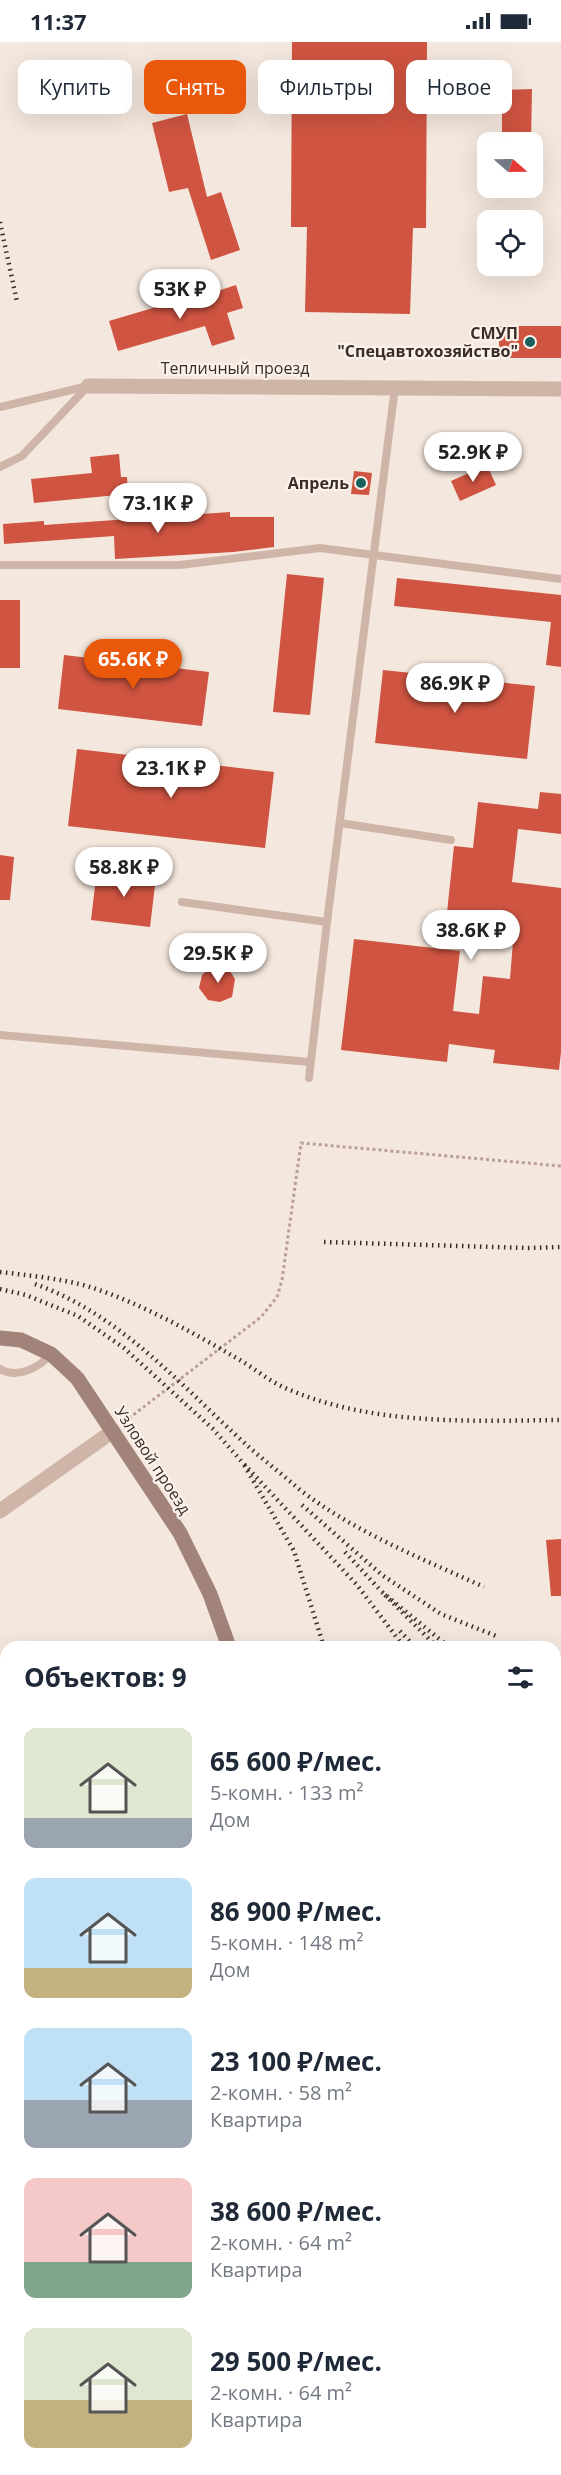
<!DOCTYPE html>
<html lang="ru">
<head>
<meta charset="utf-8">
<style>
  :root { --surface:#fff; --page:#f2f2f3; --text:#1f2937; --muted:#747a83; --accent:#ea580c }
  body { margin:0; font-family:"Open Sans",sans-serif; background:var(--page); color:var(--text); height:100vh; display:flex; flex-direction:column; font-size:22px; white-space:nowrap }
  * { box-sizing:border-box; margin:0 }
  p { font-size:20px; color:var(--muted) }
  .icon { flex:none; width:33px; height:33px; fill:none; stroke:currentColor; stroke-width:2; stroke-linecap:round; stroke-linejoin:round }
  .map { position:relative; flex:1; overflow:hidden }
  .side { position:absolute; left:0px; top:1599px; width:561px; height:834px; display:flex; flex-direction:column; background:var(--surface); border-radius:18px 18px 0 0; box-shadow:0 6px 24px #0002 }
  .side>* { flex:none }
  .guide { position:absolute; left:18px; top:18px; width:525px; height:54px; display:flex; gap:12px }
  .needle { width:39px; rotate:110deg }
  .fabs { position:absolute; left:477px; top:90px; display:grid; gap:12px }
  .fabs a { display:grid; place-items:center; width:66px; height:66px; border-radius:12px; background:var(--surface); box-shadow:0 6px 24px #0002; font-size:30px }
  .price { position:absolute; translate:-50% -51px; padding:0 14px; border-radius:21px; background:#fff; color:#222; font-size:20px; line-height:39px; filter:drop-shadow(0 2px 3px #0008) }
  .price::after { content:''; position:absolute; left:50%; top:36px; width:18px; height:14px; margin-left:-9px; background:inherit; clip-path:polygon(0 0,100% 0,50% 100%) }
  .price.on { background:var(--accent); color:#fff }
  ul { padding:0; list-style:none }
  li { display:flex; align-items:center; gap:18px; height:150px; padding:0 24px }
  li span { display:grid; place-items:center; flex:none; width:168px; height:120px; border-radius:12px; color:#555 }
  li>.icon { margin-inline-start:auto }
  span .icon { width:72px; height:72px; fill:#fffc; stroke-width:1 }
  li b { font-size:26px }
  h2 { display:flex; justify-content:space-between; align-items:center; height:72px; padding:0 24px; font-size:26px }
  .chip { padding:0 21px; border-radius:12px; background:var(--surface); box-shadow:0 6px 24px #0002; font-size:21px; line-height:54px }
  .chip.on { background:var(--accent); color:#fff }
  .status { display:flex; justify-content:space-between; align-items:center; height:42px; padding:0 30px; background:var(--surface); direction:ltr }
  .status svg { height:16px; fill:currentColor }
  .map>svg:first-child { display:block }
  .building { fill:#cf5441 }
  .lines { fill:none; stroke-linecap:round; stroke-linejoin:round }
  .path { stroke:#ba9f92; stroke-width:3; stroke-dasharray:3 3; stroke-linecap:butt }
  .lane { stroke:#ceb5a8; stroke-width:8 }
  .street { stroke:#ceb5a8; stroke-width:15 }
  .secondary { stroke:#a28379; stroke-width:15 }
  .rail { stroke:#3a2c29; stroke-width:4.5; stroke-dasharray:1.5 4.5; stroke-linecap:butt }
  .poi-dot { fill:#1a605d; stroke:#fbf2eb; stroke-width:2 }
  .labels { text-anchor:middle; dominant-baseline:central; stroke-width:4.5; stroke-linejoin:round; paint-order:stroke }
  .poi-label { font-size:16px; font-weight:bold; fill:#3a2c29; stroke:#fbf2eb; text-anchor:end }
  .street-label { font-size:16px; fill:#3a2c29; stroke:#fbf2eb }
</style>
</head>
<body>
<div class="status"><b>11:37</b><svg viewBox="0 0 49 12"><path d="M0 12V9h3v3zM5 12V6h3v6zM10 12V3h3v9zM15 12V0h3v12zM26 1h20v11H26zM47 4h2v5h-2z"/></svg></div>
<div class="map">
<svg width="561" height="2433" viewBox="0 0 561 2433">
  <rect width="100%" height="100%" fill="#f4e7dd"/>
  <g class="building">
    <polygon points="292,0 427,0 426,186 413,186 410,272 305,270 307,185 291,185"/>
    <polygon points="532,47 531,100 502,100 502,48"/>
    <polygon points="187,72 207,155 221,150 240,208 211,218 188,146 169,150 152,81"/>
    <polygon points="236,243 243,266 227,271 235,297 212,304 205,284 118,309 109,279 183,257 184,260"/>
    <rect x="499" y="284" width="62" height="32"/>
    <polygon points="119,412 121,435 127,435 128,452 34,461 31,437 92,431 90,415"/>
    <polygon points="487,423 496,443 460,459 451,439"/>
    <polygon points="354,429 372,431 369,453 351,452"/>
    <polygon points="230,470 230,475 274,475 274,505 233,510 115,517 114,494 4,502 3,482 44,479 44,483"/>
    <polygon points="287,532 324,536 310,673 273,670"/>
    <polygon points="397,536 561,553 561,625 546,623 551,580 394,564"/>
    <rect x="0" y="558" width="20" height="68"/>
    <polygon points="64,613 209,630 202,684 58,667"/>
    <polygon points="383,628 535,644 527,717 375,701"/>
    <polygon points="77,707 274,730 265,806 68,784"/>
    <polygon points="540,750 561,752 561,792 518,787 512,840 561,846 561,1010 559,1028 493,1021 495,1008 449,1002 447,1020 341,1008 354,897 460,909 453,969 479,972 483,934 510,937 514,887 446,880 454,804 473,806 478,760 538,767"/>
    <polygon points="0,813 14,815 10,858 0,858"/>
    <polygon points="97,828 156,835 150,885 91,878"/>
    <polygon points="215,922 227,924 235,937 232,955 220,960 208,958 199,946 202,933"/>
    <polygon points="561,1497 561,1554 551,1554 546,1498"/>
  </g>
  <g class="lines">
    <polyline class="path" points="124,1380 261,1275 277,1255 282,1238 301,1101 561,1124"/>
    <g class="lane">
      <polyline points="0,365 88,344"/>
      <polyline points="0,425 22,414 88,344"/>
      <polyline points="0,523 180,523 320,506 561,537"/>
      <polyline points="340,781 451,798"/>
      <polyline points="182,860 327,880 395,345"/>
      <polyline points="0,993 310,1020"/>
      <polyline points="309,1036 327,880"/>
      <path d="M0 1327C17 1337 39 1326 51 1312"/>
      <polyline points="555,1897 561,1900"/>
      <polyline points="0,2370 6,2366"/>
      <polyline points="175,2427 184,2433"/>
    </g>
    <g class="street">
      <polyline points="88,344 561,347"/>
      <polyline points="0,1469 113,1389"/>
    </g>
    <g class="secondary">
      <polyline points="0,1296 21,1298 51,1312 77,1336 180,1491 210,1552 229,1605"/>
      <polyline points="430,2427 433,2433"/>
      <polyline points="445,2427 447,2433"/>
    </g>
    <g class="rail">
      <polyline points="0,180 17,260"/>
      <polyline points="324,1200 528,1206 561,1205"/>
      <path d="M0 1230C27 1233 64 1237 90 1245 138 1260 190 1289 233 1314 250 1323 266 1337 283 1345 370 1384 468 1379 561 1378"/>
      <path d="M35 1242C122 1273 183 1346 250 1406 266 1420 283 1433 299 1447 354 1490 421 1516 484 1545"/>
      <polyline points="0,1247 26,1253 78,1274 124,1306 213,1387 243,1421"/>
      <polyline points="302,1463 382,1533 441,1572 496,1594"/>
      <polyline points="345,1510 382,1550"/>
      <polyline points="400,1589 415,1605"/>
      <polyline points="324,1605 294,1509 243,1421 357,1543 404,1605"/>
      <polyline points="437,1605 382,1550 449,1605"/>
      <polyline points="555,1649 561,1649"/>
      <polyline points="555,1736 561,1740"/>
      <polyline points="555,1748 557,1749"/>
      <polyline points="555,1921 561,1923"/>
      <polyline points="555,2037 561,2038"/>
      <polyline points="485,2427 487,2433"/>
      <polyline points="500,2427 502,2433"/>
      <polyline points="512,2427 513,2433"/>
      <polyline points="527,2427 528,2433"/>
      <polyline points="541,2427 543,2433"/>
      <polyline points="553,2427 554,2433"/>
    </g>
  </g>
  <g class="poi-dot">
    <circle cx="530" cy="300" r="6"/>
    <circle cx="361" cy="441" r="6"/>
  </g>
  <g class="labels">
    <g class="poi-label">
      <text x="518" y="291">СМУП<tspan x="518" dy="18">"Спецавтохозяйство"</tspan></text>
      <text x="349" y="441">Апрель</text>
    </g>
    <g class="street-label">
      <text x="235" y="326">Тепличный проезд</text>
      <text transform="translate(153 1418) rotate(57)">Узловой проезд</text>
    </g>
  </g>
</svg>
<div class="fabs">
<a><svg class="needle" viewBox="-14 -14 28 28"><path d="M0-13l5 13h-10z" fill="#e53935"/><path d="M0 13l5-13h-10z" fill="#747a83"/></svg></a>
<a><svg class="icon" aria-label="locate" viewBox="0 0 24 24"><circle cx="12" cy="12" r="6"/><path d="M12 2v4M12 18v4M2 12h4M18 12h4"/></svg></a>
</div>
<b class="price" style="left:180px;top:278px">53K ₽</b>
<b class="price" style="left:473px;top:441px">52.9K ₽</b>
<b class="price" style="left:158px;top:492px">73.1K ₽</b>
<b class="price on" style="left:133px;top:648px">65.6K ₽</b>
<b class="price" style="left:455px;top:672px">86.9K ₽</b>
<b class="price" style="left:171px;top:757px">23.1K ₽</b>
<b class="price" style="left:124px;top:856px">58.8K ₽</b>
<b class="price" style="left:471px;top:919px">38.6K ₽</b>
<b class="price" style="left:218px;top:942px">29.5K ₽</b>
<div class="guide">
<a class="chip">Купить</a>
<a class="chip on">Снять</a>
<a class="chip">Фильтры</a>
<a class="chip">Новое</a>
</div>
<section class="side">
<h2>Объектов: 9<svg class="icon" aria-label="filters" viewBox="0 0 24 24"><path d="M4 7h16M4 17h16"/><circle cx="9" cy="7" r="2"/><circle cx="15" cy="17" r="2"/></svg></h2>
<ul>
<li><span style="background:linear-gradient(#dfe7d0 75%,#9aa5b1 0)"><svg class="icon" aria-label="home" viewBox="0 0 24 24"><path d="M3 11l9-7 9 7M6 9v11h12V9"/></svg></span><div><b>65 600 ₽/мес.</b><p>5-комн. · 133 m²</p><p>Дом</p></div></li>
<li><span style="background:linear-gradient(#bfe0f5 75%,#c2b280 0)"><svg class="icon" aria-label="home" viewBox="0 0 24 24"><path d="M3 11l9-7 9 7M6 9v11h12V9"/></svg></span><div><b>86 900 ₽/мес.</b><p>5-комн. · 148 m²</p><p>Дом</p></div></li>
<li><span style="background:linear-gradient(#bfe0f5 60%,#9aa5b1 0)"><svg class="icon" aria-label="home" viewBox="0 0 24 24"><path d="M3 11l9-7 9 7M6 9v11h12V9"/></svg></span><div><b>23 100 ₽/мес.</b><p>2-комн. · 58 m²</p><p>Квартира</p></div></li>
<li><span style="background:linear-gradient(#f6c9c9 70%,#7fa58c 0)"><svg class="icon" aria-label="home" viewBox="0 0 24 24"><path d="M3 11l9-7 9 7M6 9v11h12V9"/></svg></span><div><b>38 600 ₽/мес.</b><p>2-комн. · 64 m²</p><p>Квартира</p></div></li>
<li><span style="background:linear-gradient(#dfe7d0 60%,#c2b280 0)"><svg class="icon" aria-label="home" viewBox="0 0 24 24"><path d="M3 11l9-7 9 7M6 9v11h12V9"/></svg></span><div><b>29 500 ₽/мес.</b><p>2-комн. · 64 m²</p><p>Квартира</p></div></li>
</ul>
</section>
</div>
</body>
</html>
